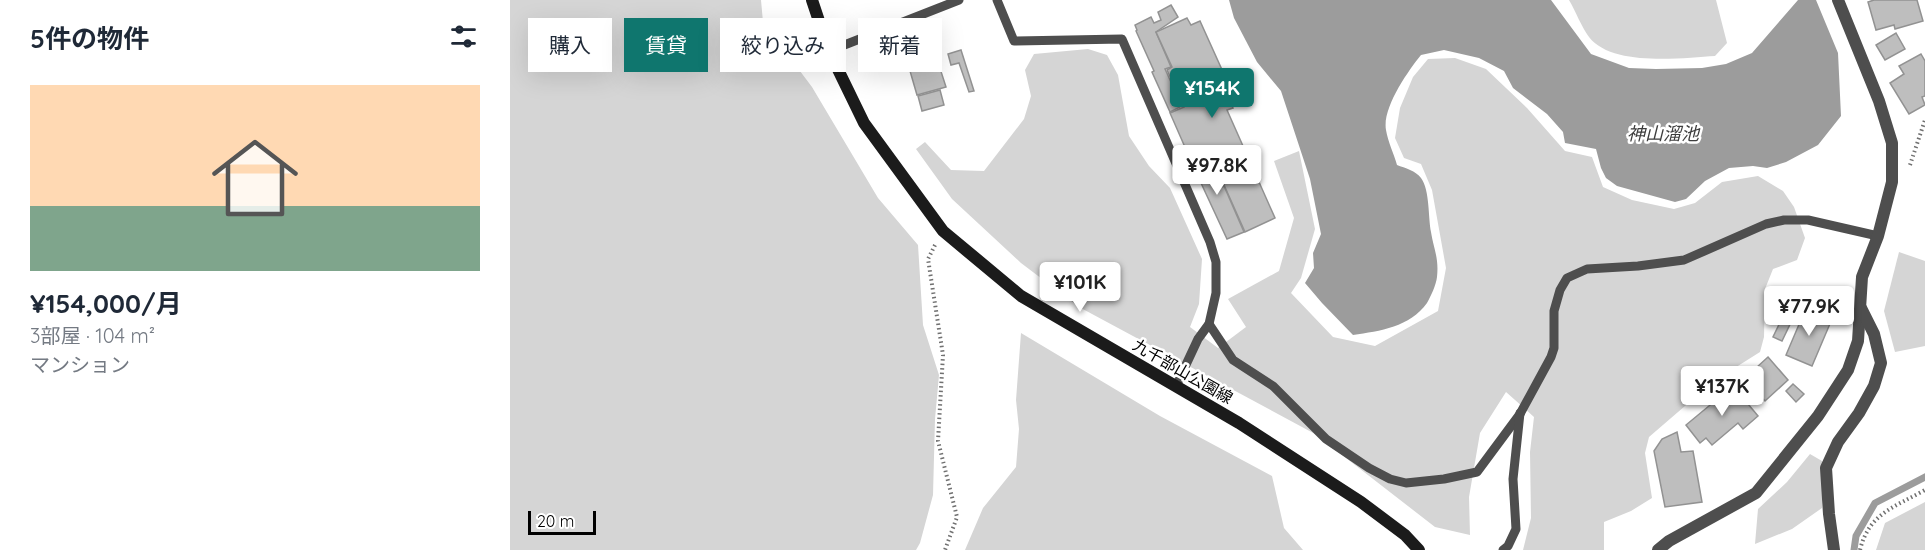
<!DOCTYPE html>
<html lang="ja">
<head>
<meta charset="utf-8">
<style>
  :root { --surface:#fff; --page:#f6f6f7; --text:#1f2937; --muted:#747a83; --accent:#0f766e }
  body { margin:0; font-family:Quicksand,"Noto Sans JP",sans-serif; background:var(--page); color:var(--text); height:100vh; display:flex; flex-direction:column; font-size:22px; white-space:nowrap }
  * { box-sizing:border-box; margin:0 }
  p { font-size:20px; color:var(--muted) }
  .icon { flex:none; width:33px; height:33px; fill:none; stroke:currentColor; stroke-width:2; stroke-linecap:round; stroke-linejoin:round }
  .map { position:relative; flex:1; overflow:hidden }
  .side { display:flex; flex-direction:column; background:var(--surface); width:510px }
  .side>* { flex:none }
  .guide { position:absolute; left:18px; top:18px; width:570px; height:54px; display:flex; gap:12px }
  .scale { position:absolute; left:18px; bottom:15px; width:68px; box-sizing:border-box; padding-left:6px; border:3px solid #000; border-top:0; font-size:16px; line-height:21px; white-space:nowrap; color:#000; -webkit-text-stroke:4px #fff; paint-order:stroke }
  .price { position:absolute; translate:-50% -51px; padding:0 14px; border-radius:6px; background:#fff; color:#222; font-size:20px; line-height:39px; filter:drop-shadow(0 2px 3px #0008) }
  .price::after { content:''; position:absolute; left:50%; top:36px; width:18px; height:14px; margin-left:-9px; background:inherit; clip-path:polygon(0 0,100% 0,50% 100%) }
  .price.current { background:var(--accent); color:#fff }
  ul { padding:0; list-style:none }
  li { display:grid; align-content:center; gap:12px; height:318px; padding:0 30px }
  li span { display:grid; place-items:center; height:186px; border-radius:0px; color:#555 }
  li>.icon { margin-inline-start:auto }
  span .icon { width:108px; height:108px; fill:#fffc; stroke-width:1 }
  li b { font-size:26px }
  h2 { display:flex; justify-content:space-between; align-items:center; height:72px; padding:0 30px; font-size:26px }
  .chip { padding:0 21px; border-radius:0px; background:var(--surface); box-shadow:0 6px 24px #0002; font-size:21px; line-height:54px }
  .chip.current { background:var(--accent); color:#fff }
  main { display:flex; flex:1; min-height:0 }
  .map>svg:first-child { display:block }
  .green { fill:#d5d5d5 }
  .water { fill:#9c9c9c }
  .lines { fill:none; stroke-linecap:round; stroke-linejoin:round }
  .stream { stroke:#9c9c9c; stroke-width:7 }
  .building { fill:#bebebe; stroke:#929292; stroke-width:1.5 }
  .path { stroke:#707070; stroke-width:4; stroke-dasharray:1.5 3; stroke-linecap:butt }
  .lane { stroke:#4e4e4e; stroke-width:9 }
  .street { stroke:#4e4e4e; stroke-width:12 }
  .secondary { stroke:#1b1b1b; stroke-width:12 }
  .labels { text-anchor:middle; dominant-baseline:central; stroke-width:5; stroke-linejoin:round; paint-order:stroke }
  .street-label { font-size:16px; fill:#000; stroke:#fff }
  .water-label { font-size:18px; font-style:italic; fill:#3d3d3d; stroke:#fff }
</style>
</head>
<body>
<main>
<section class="side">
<h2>5件の物件<svg class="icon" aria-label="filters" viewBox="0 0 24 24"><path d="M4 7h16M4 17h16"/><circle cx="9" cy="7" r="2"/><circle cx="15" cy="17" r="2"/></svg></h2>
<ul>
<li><span style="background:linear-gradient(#ffd9b3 65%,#7fa58c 0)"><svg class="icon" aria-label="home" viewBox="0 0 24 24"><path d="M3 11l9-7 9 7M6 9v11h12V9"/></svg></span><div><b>¥154,000/月</b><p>3部屋 · 104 m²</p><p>マンション</p></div></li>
</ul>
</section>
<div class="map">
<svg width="1415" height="550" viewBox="0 0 1415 550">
  <rect width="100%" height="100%" fill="#fff"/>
  <g class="green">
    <polygon points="0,0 251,0 253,22 302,87 368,198 408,245 413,325 429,375 425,419 423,495 410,543 406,550 0,550"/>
    <path d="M1059 0H1206L1217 43 1205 56C1172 58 1102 67 1079 37 1071 26 1066 12 1059 0Z"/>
    <polygon points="578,49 597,55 608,75 619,136 639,166 660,188 692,259 689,304 680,327 708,348 736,327 718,299 769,271 784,218 764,161 789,151 805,229 791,278 781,293 823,337 865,346 928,311 936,268 922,190 911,164 894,158 885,138 890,108 903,77 918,59 945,58 976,69 1017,108 1055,151 1082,157 1093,187 1122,200 1164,209 1185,203 1212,182 1248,176 1273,191 1284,207 1295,238 1287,260 1263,269 1255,289 1254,337 1250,352 1204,381 1139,437 1135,453 1142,498 1121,511 1094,522 1094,550 1013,550 1021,518 1020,452 1024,417 996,392 970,433 959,497 960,535 925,527 805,434 569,307 511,263 442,199 406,149 415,142 441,170 474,171 514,119 521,96 515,70 524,54"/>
    <polygon points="1389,252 1415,261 1415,346 1385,352 1374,311"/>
    <polygon points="511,333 650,416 762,476 774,528 793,550 455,550 473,508 506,467 509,429 506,400"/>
    <polygon points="1300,454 1312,461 1312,508 1282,529 1245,544 1248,509 1277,482"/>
    <polygon points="1415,502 1415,550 1366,550 1375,523"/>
  </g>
  <path class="water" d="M719 0H1041L1081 54 1119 68 1146 69 1192 68 1216 64 1242 53 1288 0H1306L1328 53 1331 116 1308 145 1276 162 1257 168 1243 166 1219 168 1195 181 1176 199 1165 202 1107 186 1096 178 1091 168 1086 149 1055 143 1053 132 1037 114 1003 88 994 71 969 58 934 50 911 55C898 71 872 108 876 130 878 142 884 154 887 165 895 168 906 171 911 178 920 190 918 218 921 232 924 250 929 258 927 277 926 285 921 296 917 303 900 327 870 331 843 335L812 303 795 283 804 268 803 253 811 234 800 179 771 91 747 62 724 18Z"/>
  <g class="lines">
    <polyline class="stream" points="1344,550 1346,536 1365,503 1415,477"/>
  </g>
  <g class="building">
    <polygon points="1364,0 1407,0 1413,21 1385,29 1384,25 1366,30 1358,2"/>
    <polygon points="661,5 668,17 646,32 661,67 655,69 672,106 660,112 642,72 644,71 626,31 627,30 625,25 641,17 644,23 651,20 648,12"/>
    <polygon points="677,18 681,25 690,21 722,92 717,95 723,108 717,110 765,218 735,232 714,185 709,187 692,148 678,154 660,113 674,107 657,70 662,67 646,32"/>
    <polygon points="1386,33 1395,49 1375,60 1366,45"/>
    <polygon points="451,50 464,91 459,92 449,63 441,65 438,54"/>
    <polygon points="1411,54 1415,61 1415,96 1412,97 1415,105 1399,114 1380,83 1394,74 1389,66"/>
    <polygon points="426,56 436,87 407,95 398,64"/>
    <polygon points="430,90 434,105 412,111 408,96"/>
    <polygon points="692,149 709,188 714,186 734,232 717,239 678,155"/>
    <polygon points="1296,308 1322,319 1302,366 1276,355"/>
    <polygon points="1274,314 1283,318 1272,341 1263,337"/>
    <polygon points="1258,357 1278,380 1255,401 1235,378"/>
    <polygon points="1283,384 1294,394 1286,402 1276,391"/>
    <polygon points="1223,386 1248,416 1233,429 1228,423 1202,445 1196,438 1190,443 1176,425"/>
    <polygon points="1167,432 1171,452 1183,451 1192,502 1155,507 1144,451 1152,439"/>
  </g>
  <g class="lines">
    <g class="path">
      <polyline points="1400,165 1415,120"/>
      <polyline points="425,245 418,259 433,355 428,441 447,517 435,550"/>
      <path d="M1350 550C1359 513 1385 507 1415 490"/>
    </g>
    <g class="lane">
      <polyline points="487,0 504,41 612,39 700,242 706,262 706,293 699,324 688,339 666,386"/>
      <polyline points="319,51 449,0"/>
      <polyline points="699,324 723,360 763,386 816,439 859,468 880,479 896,483 934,479 967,472 1010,414 1041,357 1044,348 1044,311 1050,290 1057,278 1077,269 1128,266 1174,260 1256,224 1274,220 1298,220 1368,236"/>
      <polyline points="993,550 998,546 1006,529 1003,479 1010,413"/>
    </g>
    <g class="street">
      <polyline points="1148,550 1159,541 1246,493 1308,416 1338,370 1348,341 1352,277 1368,236 1382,182 1382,143 1369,101 1328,0"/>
      <polyline points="1324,550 1319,514 1316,468 1328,442 1349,413 1364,386 1371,363 1364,334 1351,308"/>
    </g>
    <polyline class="secondary" points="302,0 319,51 354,123 433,231 511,296 729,423 851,502 895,535 909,550"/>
  </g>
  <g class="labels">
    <g class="street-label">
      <text transform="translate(673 371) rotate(30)">九千部山公園線</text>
    </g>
    <g class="water-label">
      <text x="1153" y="133">神山溜池</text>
    </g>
  </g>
</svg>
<div class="scale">20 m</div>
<b class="price current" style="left:702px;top:119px">¥154K</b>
<b class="price" style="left:707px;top:196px">¥97.8K</b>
<b class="price" style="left:570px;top:313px">¥101K</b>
<b class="price" style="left:1299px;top:337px">¥77.9K</b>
<b class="price" style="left:1212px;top:417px">¥137K</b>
<div class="guide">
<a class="chip">購入</a>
<a class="chip current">賃貸</a>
<a class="chip">絞り込み</a>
<a class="chip">新着</a>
</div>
</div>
</main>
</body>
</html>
